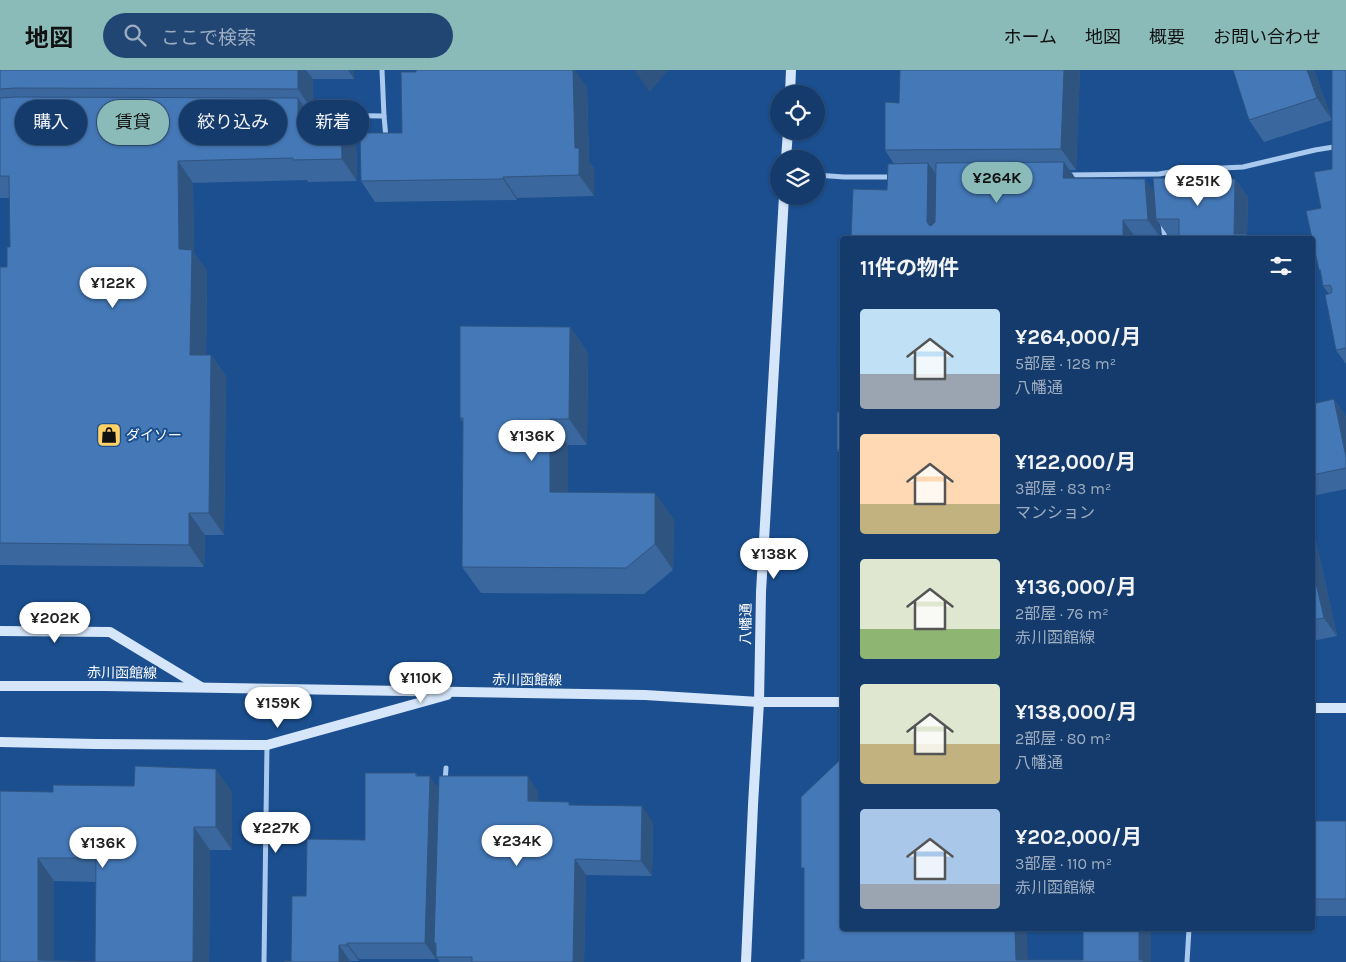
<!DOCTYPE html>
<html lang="ja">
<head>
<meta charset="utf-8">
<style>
  :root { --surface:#143b6b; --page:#214673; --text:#f1f3f6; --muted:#9dadc1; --line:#33557e; --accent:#8bbbb9 }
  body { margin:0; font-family:Karla,"Noto Sans JP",sans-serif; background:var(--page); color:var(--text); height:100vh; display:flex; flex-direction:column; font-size:19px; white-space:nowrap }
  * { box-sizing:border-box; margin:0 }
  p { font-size:16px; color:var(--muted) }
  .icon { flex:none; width:28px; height:28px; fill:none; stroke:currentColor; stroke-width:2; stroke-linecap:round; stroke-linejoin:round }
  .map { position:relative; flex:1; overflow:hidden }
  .panel { position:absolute; left:840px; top:166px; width:475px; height:695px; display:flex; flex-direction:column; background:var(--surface); border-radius:5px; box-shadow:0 1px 4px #0004,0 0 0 1px var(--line) }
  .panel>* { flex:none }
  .hud { position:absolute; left:15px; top:30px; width:475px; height:45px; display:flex; gap:10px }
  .fabs { position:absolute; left:770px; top:15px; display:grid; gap:10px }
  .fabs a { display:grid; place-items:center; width:55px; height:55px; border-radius:50%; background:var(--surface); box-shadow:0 1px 4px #0004,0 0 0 1px var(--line); font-size:25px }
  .price { position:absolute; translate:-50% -42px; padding:0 11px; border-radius:18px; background:#fff; color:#222; font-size:16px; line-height:32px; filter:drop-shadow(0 1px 2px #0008) }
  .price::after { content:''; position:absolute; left:50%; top:30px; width:15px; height:11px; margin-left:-8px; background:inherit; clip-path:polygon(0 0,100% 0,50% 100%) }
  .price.active { background:var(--accent); color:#111 }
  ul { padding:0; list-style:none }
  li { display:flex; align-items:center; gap:15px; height:125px; padding:0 20px }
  li span { display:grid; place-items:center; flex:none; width:140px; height:100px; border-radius:5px; color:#555 }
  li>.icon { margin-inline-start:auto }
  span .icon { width:60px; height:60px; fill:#fffc; stroke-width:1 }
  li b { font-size:21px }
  h2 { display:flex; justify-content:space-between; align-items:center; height:60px; padding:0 20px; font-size:21px }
  .chip { padding:0 18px; border-radius:22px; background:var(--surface); box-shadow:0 1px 4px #0004,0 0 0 1px var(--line); font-size:18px; line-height:45px }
  .chip.active { background:var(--accent); color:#111 }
  header { display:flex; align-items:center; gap:30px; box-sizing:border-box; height:70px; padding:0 25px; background:var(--accent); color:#111 }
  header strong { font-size:24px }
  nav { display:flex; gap:28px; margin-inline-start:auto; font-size:18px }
  .search { width:350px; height:45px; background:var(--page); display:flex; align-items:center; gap:12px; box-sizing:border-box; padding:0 18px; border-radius:28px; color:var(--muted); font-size:19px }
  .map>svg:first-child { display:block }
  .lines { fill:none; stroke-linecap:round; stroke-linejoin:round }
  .street { stroke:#a9c9ee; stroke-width:5 }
  .secondary { stroke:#d6e6fa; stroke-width:10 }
  .wall { fill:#3a679d; fill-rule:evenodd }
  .shaded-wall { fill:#305480 }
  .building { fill:#4478b7; stroke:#305480; fill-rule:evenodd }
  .labels { text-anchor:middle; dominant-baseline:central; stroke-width:4; stroke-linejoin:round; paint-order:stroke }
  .poi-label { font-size:14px; fill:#fff; stroke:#1b4f8f; text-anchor:start }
  .street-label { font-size:14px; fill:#fff; stroke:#1b4f8f }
</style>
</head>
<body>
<header>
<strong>地図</strong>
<div class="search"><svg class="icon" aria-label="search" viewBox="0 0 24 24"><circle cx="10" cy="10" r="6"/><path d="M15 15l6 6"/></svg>ここで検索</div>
<nav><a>ホーム</a><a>地図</a><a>概要</a><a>お問い合わせ</a></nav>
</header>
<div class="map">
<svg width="1346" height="892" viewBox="0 0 1346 892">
  <rect width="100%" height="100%" fill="#1b4f8f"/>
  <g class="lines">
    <g class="street">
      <polyline points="303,45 384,46 382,0"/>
      <polyline points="384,46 386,68"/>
      <polyline points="816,105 844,107 893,107"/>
      <polyline points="1067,105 1159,104 1182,100 1243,97 1315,80 1346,75"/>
      <polyline points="1163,154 1165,169"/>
      <polyline points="445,712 446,698"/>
      <polyline points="264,892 267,675"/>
      <polyline points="1187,892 1189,859"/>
    </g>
    <g class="secondary">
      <polyline points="790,24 791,0"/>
      <polyline points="786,89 788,61"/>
      <polyline points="0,561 110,562 201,617"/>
      <polyline points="0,616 105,616 645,625 759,632 842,632"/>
      <polyline points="1312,638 1346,638"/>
      <polyline points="0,672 95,674 267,675 447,625"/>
      <polyline points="746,892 753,735 759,632 761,522 784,126"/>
    </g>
  </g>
  <g class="wall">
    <polygon points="0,0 354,0 354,9 313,9 313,41 307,41 311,47 356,69 357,111 308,112 307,110 193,113 194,183 207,201 206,285 211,285 226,306 224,465 205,465 204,497 0,495 0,197 7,197 10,177 9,128 0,128"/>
    <polygon points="900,0 1080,0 1076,100 1070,100 1075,108 1145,109 1154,122 1235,109 1248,127 1247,165 1169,167 1159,153 1160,167 1135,167 1135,169 887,120 894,94 885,80 899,33"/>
    <polygon points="1314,0 1332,50 1264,72 1249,50"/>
    <polygon points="1346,0 1346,294 1336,280 1329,224 1323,216 1321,202 1319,200 1321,138 1332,99"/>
    <polygon points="416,2 587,17 589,92 594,98 594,126 517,128 517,130 375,132 361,111 402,63"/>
    <polygon points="570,257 588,283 587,375 568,375 568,423 674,449 673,500 644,524 481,523 462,497 463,353 460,348"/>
    <polygon points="842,277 842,486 842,386 837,380 840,342"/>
    <polygon points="1334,329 1346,347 1346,419 1312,426 1312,334"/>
    <polygon points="1312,453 1337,566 1312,571"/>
    <polygon points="416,703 418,706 438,718 538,722 538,731 571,735 653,752 652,806 586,805 584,892 440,892 436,887 436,877 436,889 359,889 359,891 350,891 350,892 284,892 291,891 365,770"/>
    <path d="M134 716 232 722V780H210L209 892H0L53 722ZM54 811 96 812 95 892 54 891Z"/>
    <rect x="1312" y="751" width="34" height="95"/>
  </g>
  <g class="shaded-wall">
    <polygon points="298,0 306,0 313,9 313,41 298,19"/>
    <polygon points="348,0 354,0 354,9"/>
    <polygon points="573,0 575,0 587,17 589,92 594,98 594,126 579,105 575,78"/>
    <polygon points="636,0 668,0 650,22 635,1"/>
    <polygon points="1064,0 1080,0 1076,100 1061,79"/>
    <polygon points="1307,0 1314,0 1332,50 1317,28"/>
    <polygon points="298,28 313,50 298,48"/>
    <polygon points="341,47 356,69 357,111 342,89"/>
    <polygon points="178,91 193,113 194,183 207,201 206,306 190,285 179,179"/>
    <polygon points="1064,92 1076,109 1063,108"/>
    <polygon points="928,93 940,110 939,169 927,152"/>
    <polygon points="503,107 517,128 517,130 503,109"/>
    <polygon points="1145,109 1157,126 1156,149 1159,153 1160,167 1148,150"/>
    <polygon points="1235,109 1248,127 1247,165 1250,169 1237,169 1234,164"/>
    <polygon points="1123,150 1135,167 1135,169 1123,169"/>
    <polygon points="570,257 588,283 587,375 569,349"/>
    <polygon points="211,285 226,306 224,465 209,443"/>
    <polygon points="1334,329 1346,347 1346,387"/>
    <polygon points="550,349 568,375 568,449 550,422"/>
    <polygon points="655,423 674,449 673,500 655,474"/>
    <polygon points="189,443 205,465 204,497 189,475"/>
    <polygon points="1312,453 1337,566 1324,548 1312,495"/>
    <polygon points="216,699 232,722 232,780 216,757"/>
    <polygon points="430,706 441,722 434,873 436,877 436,889 425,873"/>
    <polygon points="528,706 538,722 538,746 528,731"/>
    <polygon points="642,736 653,752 652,806 641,791"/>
    <polygon points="194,757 210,780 209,892 193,892"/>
    <polygon points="38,788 54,811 54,892 38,890"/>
    <polygon points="575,789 586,805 584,892 573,892"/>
    <polygon points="1015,859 1027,859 1028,892 1016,890"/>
    <polygon points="1139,859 1151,859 1151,892 1140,892 1139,890"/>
    <polygon points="347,873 359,889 359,891 347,875"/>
    <polygon points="339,875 350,891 350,892 339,892"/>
  </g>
  <g class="building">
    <polygon points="0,0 298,0 298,19 16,18 0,19"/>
    <polygon points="416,0 573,0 575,78 579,78 579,105 503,107 503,109 361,111 360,63 402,63 401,2 416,2"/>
    <polygon points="900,0 1064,0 1061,79 885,80 885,32 899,33"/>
    <polygon points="1233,0 1307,0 1317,28 1249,50"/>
    <polygon points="1332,0 1346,0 1346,278 1336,280 1325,225 1331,223 1332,219 1330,215 1323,216 1320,199 1319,200 1306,141 1321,138 1314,102 1332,99"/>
    <polygon points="16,27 298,28 298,48 341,47 342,89 293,90 293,88 178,91 179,179 192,180 190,285 211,285 209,443 189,443 189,475 0,473 0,197 7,197 7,177 10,177 9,106 0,106 0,28"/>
    <polygon points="1064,92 1063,108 1145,109 1148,150 1123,150 1123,169 851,169 853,119 887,120 888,94 928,93 927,152 929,155 931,156 935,152 936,93"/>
    <polygon points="1153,108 1235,109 1234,164 1247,164 1247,169 1179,169 1179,149 1156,149"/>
    <polygon points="460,256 570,257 569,349 550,349 550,422 655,423 655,474 626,498 462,497 463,348 460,348"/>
    <polygon points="839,277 842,277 842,485 842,379 837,380 837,342 840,342"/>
    <polygon points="1334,329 1346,387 1346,398 1312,405 1312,334"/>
    <polygon points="1312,495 1324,548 1312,550"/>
    <polygon points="842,688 842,859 1015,859 1016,890 1083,890 1083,859 1139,859 1139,890 1143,890 1143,892 800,892 801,889 804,889 804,798 801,798 801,727"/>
    <path d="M135 696 216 699V757H194L193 892H0V721L53 722V715L134 716ZM38 788H96L95 892 38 890Z"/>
    <polygon points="365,703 416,703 416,706 430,706 425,873 347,873 347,875 339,875 339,892 284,892 284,891 291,891 292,826 306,826 307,769 365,770"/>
    <polygon points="439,706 528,706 528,731 569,732 569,735 642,736 641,791 575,789 573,892 472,892 472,887 436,887 436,873 434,873"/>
    <rect x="1312" y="751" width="34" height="78"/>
  </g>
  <defs>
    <symbol id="shop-square" viewBox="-11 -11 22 22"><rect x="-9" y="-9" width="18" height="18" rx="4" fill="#ffd166" stroke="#1b4f8f"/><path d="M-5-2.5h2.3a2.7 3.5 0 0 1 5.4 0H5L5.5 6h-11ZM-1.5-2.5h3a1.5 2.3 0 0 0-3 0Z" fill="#111"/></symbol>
  </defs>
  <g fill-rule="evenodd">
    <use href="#shop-square" x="95" y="351" width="28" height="28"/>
  </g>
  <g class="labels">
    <g class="poi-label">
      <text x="126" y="365">ダイソー</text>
    </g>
    <g class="street-label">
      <text transform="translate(746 554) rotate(-89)">八幡通</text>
      <text transform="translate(122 603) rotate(1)">赤川函館線</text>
      <text transform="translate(527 610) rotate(1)">赤川函館線</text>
    </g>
  </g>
</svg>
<div class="fabs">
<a><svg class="icon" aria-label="locate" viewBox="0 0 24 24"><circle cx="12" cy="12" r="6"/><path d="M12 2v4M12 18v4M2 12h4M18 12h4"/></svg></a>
<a><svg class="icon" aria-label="layers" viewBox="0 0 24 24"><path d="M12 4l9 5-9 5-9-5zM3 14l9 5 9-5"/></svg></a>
</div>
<b class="price active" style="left:997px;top:134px">¥264K</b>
<b class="price" style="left:1198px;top:137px">¥251K</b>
<b class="price" style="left:113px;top:239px">¥122K</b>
<b class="price" style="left:532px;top:392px">¥136K</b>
<b class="price" style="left:774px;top:510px">¥138K</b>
<b class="price" style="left:55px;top:574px">¥202K</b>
<b class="price" style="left:421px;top:634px">¥110K</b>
<b class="price" style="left:278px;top:659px">¥159K</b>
<b class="price" style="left:276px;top:784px">¥227K</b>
<b class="price" style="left:517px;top:797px">¥234K</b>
<b class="price" style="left:103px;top:799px">¥136K</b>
<div class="hud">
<a class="chip">購入</a>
<a class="chip active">賃貸</a>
<a class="chip">絞り込み</a>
<a class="chip">新着</a>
</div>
<section class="panel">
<h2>11件の物件<svg class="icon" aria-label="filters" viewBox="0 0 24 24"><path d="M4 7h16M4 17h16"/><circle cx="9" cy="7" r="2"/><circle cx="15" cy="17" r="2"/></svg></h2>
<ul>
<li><span style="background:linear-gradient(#bfe0f5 65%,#9aa5b1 0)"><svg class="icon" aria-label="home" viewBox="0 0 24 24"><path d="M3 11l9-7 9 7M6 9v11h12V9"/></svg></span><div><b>¥264,000/月</b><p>5部屋 · 128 m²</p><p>八幡通</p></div></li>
<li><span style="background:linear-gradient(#ffd9b3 70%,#c2b280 0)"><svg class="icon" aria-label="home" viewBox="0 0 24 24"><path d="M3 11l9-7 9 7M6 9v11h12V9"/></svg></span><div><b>¥122,000/月</b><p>3部屋 · 83 m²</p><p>マンション</p></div></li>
<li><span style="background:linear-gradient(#dfe7d0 70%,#8fb573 0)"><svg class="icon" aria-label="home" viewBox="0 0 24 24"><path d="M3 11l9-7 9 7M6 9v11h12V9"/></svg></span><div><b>¥136,000/月</b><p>2部屋 · 76 m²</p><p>赤川函館線</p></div></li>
<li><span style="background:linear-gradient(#dfe7d0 60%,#c2b280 0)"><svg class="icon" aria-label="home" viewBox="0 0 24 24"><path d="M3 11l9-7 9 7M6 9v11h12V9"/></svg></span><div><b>¥138,000/月</b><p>2部屋 · 80 m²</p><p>八幡通</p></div></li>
<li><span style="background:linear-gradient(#a9c7e8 75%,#9aa5b1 0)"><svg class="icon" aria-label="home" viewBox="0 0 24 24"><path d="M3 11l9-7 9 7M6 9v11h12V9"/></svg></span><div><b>¥202,000/月</b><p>3部屋 · 110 m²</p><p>赤川函館線</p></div></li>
</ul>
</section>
</div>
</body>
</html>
